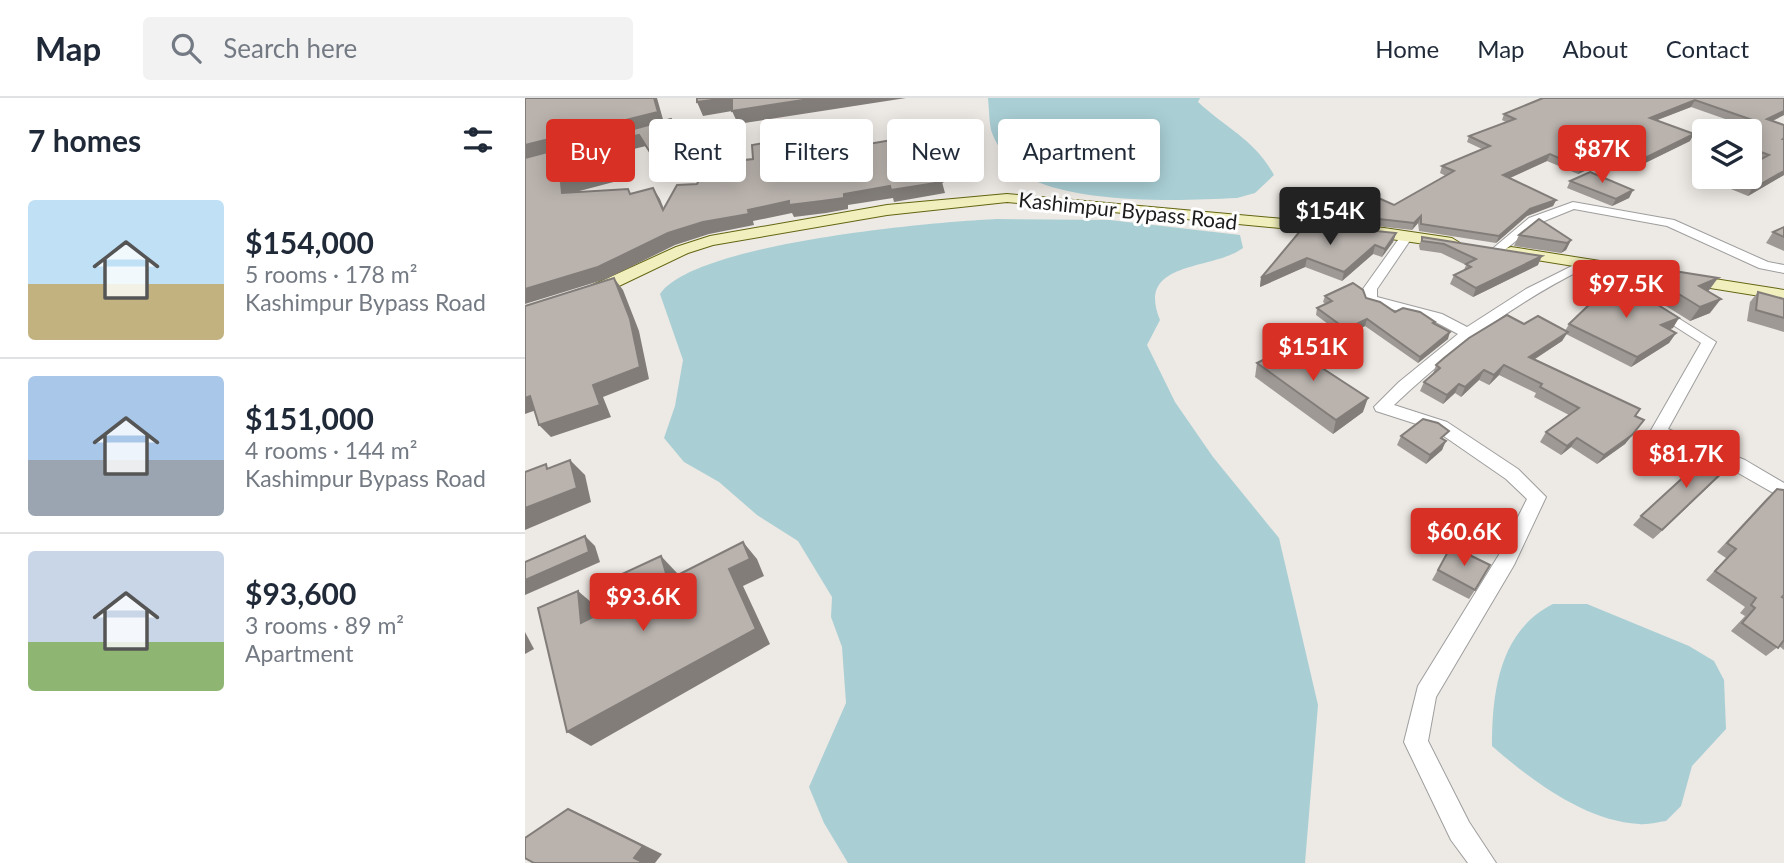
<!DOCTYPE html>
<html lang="en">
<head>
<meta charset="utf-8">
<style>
  :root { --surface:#fff; --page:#f2f2f3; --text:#1f2937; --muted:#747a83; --line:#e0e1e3; --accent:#d93025 }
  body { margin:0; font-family:Lato,sans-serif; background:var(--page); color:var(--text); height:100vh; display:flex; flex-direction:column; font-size:26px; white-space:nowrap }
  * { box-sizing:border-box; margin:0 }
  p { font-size:23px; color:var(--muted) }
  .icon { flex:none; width:38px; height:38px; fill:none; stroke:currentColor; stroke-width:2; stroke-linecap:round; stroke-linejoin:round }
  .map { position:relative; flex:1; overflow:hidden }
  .sheet { display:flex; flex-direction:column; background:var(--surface); width:525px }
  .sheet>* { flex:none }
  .banner { position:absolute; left:21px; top:21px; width:665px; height:63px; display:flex; gap:14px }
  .tools { position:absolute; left:1167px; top:21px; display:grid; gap:14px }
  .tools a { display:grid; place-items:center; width:70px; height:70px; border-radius:7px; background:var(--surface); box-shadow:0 4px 18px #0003; font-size:35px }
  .price { position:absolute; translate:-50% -60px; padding:0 16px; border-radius:7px; background:var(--accent); color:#fff; font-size:23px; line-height:46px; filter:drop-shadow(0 2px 4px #0008) }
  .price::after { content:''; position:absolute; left:50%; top:42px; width:21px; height:16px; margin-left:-10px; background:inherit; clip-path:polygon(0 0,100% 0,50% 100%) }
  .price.active { background:#222; color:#fff }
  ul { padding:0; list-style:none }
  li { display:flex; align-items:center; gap:21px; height:175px; padding:0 28px }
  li+li { border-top:2px solid var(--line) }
  li span { display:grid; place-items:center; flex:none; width:196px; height:140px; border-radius:7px; color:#555 }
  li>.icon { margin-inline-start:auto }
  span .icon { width:84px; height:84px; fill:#fffc; stroke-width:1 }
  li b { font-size:30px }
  h2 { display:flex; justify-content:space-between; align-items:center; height:84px; padding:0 28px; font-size:30px }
  .tag { padding:0 24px; border-radius:7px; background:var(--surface); box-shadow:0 4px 18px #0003; font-size:24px; line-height:63px }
  .tag.active { background:var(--accent); color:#fff }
  header { display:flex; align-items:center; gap:42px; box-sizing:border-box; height:98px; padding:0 35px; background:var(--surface); border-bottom:2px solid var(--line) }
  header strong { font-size:33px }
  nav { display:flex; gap:38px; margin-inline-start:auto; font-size:24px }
  .search { width:490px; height:63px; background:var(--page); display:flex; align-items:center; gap:18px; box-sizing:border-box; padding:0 24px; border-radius:7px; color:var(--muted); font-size:26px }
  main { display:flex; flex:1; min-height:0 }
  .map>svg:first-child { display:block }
  .water { fill:#a9cfd5 }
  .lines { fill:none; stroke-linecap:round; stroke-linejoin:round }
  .street-casing { stroke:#9e9e9e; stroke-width:2 }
  .secondary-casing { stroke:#636512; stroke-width:2 }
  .street { fill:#fff; fill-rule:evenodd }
  .secondary { fill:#f1efbd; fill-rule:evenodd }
  .wall { fill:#9f9995 }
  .shaded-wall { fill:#827d79 }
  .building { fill:#b9b2ad; stroke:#827d79; stroke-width:2 }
  .labels { text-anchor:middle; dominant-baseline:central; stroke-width:6; stroke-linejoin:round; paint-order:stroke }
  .far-street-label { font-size:21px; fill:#1d1d1d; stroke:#fff }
</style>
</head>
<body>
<header>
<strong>Map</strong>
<div class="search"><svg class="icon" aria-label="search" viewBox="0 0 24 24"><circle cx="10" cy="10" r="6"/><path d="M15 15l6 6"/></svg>Search here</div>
<nav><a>Home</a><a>Map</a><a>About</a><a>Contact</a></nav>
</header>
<main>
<section class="sheet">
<h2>7 homes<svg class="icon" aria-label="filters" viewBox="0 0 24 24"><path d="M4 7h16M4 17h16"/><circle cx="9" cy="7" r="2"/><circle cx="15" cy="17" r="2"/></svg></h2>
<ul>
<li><span style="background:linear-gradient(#bfe0f5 60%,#c2b280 0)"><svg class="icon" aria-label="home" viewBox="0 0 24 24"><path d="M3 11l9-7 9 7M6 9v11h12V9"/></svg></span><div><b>$154,000</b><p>5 rooms · 178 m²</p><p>Kashimpur Bypass Road</p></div></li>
<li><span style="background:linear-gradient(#a9c7e8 60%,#9aa5b1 0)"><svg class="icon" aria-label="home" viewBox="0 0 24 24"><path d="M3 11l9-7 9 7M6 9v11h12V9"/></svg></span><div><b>$151,000</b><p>4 rooms · 144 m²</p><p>Kashimpur Bypass Road</p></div></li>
<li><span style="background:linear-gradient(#c9d6e8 65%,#8fb573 0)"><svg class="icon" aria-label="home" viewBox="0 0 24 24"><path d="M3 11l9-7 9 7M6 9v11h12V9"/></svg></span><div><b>$93,600</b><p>3 rooms · 89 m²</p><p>Apartment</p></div></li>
</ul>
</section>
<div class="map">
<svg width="1259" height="765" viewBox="0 0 1259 765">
  <rect width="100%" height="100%" fill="#ede9e4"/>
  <g class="water">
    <path d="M463 0H675L673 4C702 31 729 41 749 77L730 95 712 100C655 103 558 106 506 81 490 73 471 49 466 32 464 22 464 10 463 0Z"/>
    <path d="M472 121 585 122 715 137 718 150C687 173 610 162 635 222L622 247 650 304 688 359 754 440 793 607 780 765H323L299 725 284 689 321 605 317 549 306 519 307 499 273 443 232 417 194 384 159 364 139 340 150 308 158 262 135 196C169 145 408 124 472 121Z"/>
    <path d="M1028 506H1062L1164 548 1189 563 1199 582 1201 631 1167 668 1156 708 1141 723C1133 724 1123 727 1114 726 1060 723 1006 682 967 648 967 595 974 533 1028 506Z"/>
  </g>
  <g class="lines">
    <defs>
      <g id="street">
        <polygon points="1048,104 1149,122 1243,164 1259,167 1259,175 1234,170 1142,128 1049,111 1012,126 976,155 968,155 966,152 1004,120"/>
        <path d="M882 134 888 138 852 191V199L917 216 942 229 1001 191 1061 161 1115 195 1113 198H1103L1060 170C989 205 927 252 869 307L922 324 993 371 1021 399 989 467 911 599 903 643 944 724 971 765H943L926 742 879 644 893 588 975 455 1002 401 981 381 910 332 851 313 849 309 874 284 933 236 907 222 840 204 838 191 878 135Z"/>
        <polygon points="1131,206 1191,244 1143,331 1220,362 1259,385 1259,401 1208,372 1127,338 1125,334 1176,245 1126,213 1124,210"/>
      </g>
      <g id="secondary">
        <polygon points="482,96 859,130 927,140 935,145 927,150 859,140 482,104 362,117 188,147 163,155 71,199 59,199 56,195 59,191 151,149 185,138 362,107"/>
        <polygon points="986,149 1259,192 1259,202 980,157 978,154 980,151"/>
      </g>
    </defs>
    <use href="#street" class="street-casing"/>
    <use href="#secondary" class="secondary-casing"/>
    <use href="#street" class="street"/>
    <use href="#secondary" class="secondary"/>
  </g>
  <g class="wall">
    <polygon points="1018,0 1259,0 1259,17 1248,23 1259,77 1223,98 1196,87 1200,80 1235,62 1225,58 1225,33 1223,29 1166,9 1132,22 1165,43 1116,67 1094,57 1053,76 1022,63 985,80 1031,102 1028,108 1002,118 971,145 894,133 893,125 887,132 790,121 792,114 828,113 869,107 921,78 915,75 917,68 957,51 942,44 944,38 981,24 977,22 979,16"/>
    <polygon points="1045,83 1108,92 1104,100 1087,108 1042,90"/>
    <polygon points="781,126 871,135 868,144 857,159 848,156 817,183 780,169 735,189 736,180"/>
    <polygon points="1259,129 1259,153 1241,145 1248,134"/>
    <polygon points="994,137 1046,142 1041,152 1036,155 989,148"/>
    <polygon points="897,139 1013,167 948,199 925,186 929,177 939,172 941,167 916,155 895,152 894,148"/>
    <polygon points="1105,166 1183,194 1185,215 1165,223 1096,180"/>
    <polygon points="1233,194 1259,201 1259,234 1222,223 1225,204"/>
    <polygon points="800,198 841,200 870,214 910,224 909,226 923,241 893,265 840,228 819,238 791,217 792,210 801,206 798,204"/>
    <polygon points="999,226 1040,233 1044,226 1148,230 1144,231 1151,235 1144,245 1106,269 1041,236 1037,243 1010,261 1110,318 1112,331 1100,346 1072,366 1046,349 1036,357 1015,344 1021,334 1044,317 1009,299 1011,295 974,277 964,287 954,282 936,299 930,295 918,306 895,293 899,284 908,276 911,267"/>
    <polygon points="732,265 838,314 808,336 730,279"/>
    <polygon points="876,338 920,342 917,352 901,366 872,347"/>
    <polygon points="1199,374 1128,441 1108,427 1116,418"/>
    <polygon points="1252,391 1257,499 1259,500 1259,552 1254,548 1241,558 1206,533 1220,518 1215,515 1220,509 1181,482 1201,460 1192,454 1242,400"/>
    <polygon points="926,448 950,492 944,501 907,482"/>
  </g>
  <g class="shaded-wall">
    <polygon points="129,0 132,0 139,25 0,61 0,47"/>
    <polygon points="202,0 381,0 213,26 207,13 178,18 172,4"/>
    <polygon points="1170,2 1166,9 1122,26 1125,20"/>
    <polygon points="1259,13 1259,17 1238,27 1242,21"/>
    <polygon points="1169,36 1165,43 1116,67 1120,60"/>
    <polygon points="114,37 121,48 88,56 100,81 43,96 37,95 36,85 81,45"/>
    <polygon points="166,51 172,62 134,70 128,59"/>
    <polygon points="1097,51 1094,57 1053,76 1056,70"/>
    <polygon points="1025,56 1022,63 976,84 978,77"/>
    <polygon points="1259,73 1259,77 1223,98 1227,91"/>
    <polygon points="417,84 420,95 369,104 368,100 323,107 323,111 301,115 269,119 267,115 228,123 229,127 184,136 150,147 81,181 0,206 0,191 143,135 178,124 223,112 264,103 365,88"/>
    <polygon points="128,90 135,101 144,124 138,112"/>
    <polygon points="1108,92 1104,100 1087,108 1091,101"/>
    <polygon points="1031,102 1028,108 1002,118 971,145 974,138 1005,111"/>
    <polygon points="896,118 893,125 887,132 889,125"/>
    <polygon points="871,135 868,144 857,159 860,151"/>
    <polygon points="1046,142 1041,152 1036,155 1042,145"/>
    <polygon points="850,147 848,156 817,183 819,174"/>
    <polygon points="1017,158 1013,167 948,199 951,190"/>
    <polygon points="782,160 780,169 735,189 736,180"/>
    <polygon points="89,180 98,192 114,233 124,281 78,299 86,319 26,339 14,327 68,287"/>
    <polygon points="1193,180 1182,195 1164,203 1174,188"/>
    <polygon points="1196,201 1185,215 1165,223 1175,209"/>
    <polygon points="1154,220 1148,230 1130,237 1136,227"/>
    <polygon points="842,221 840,228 819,238 821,231"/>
    <polygon points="925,234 923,241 893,265 895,259"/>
    <polygon points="1043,234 1037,243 999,268 1004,259"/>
    <polygon points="1151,235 1144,245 1106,269 1112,259"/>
    <polygon points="979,267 974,277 964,287 969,277"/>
    <polygon points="959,272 954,282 936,299 940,289"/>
    <polygon points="934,286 930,295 918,306 922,297"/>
    <polygon points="5,298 17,310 0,316 0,300"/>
    <polygon points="843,300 838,314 808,336 811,322"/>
    <polygon points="1119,322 1100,346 1072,366 1079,357"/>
    <polygon points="1052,340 1046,349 1036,357 1042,348"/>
    <polygon points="921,343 917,352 901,366 905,357"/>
    <polygon points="45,362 60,377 66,404 0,432 0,410"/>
    <polygon points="1208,364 1199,374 1128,441 1137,432"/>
    <polygon points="60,438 70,448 75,464 0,497 0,482"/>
    <polygon points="218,444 232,461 239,478 218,488 245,546 66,648 42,634 204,471"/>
    <polygon points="136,458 152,475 160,499 143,482"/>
    <polygon points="53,493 73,510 77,541 56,525"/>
    <polygon points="0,534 9,551 0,556"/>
    <polygon points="43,711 64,720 137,756 130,765 119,765 109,760"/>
  </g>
  <g class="building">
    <polygon points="0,0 129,0 133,14 0,47"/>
    <polygon points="172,0 202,0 172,4"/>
    <polygon points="207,0 291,0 207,13"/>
    <polygon points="1018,0 1259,0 1259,13 1242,21 1259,27 1259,40 1258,41 1259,41 1259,73 1227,91 1200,80 1203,79 1225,79 1225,67 1244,57 1225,50 1225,33 1215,33 1233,24 1170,2 1125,20 1169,36 1120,60 1097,51 1056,70 1025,56 978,77 1031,102 1005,111 974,138 896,126 896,118 889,125 792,114 798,106 804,107 809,104 828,113 851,99 869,107 929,73 917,68 965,48 944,38 990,21 979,16"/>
    <polygon points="146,21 166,51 128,59 114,37 81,45 93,70 36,85 37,95 103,91 105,96 128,90 138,112 152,87 172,86 182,66 228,61 227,47 256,42 258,53 302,48 302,53 390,38 393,45 400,44 417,84 366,92 365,88 319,96 319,100 297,103 264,107 264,103 223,112 224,116 178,124 143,135 73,169 0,191 0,60"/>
    <polygon points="1065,74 1108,92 1091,101 1045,83"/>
    <polygon points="1014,121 1046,142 1042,145 994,137"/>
    <polygon points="781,126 871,135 860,151 850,147 819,174 782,160 736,180"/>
    <polygon points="1259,129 1259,139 1248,134"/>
    <polygon points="897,139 1017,158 951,190 929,177 946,169 941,166 951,161 919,146 897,143"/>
    <polygon points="1105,166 1193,180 1174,188 1196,201 1175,209"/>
    <polygon points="89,180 105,221 115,269 68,287 75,307 14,327 5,298 0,300 0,208"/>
    <polygon points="1091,181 1154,220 1136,227 1151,235 1112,259 1044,226"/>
    <polygon points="828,185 838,192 841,200 855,204 870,214 878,210 895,214 910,224 908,225 925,234 895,259 842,221 821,231 792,210 807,203 800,198"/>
    <polygon points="1233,194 1259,201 1259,220 1231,212"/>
    <polygon points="982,217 999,226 1013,218 1043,234 1004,259 1115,311 1110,318 1119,322 1107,337 1079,357 1052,340 1042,348 1021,334 1054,310 1015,289 1017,286 979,267 969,277 959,272 940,289 934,286 922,297 899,284 915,270 911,267 919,260 944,240"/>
    <polygon points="765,249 843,300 811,322 732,265"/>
    <polygon points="898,321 913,325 924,333 916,340 921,343 905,357 876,338"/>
    <polygon points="1187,353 1208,364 1137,432 1116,418"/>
    <polygon points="45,362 52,390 0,410 0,374 21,366 22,371"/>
    <polygon points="1252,391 1259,392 1259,497 1257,499 1259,500 1259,542 1253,550 1217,525 1230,510 1226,507 1231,500 1190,473 1211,451 1202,445"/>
    <polygon points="60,438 64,454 0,482 0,464"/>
    <polygon points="218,444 225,461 204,471 231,531 42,634 13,510 53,493 56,525 104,501 97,476 136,458 143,482"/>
    <polygon points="926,448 965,467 950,492 913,472"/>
    <polygon points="43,711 118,748 109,760 119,765 9,765 0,760 0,740"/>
  </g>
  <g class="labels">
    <g class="far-street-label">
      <text transform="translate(603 112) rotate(6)">Kashimpur Bypass Road</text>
    </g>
  </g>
</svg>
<div class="tools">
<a><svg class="icon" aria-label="layers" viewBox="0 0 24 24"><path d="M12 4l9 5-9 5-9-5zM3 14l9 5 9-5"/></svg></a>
</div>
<b class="price" style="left:1077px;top:87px">$87K</b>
<b class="price active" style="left:805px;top:149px">$154K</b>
<b class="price" style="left:1101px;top:222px">$97.5K</b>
<b class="price" style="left:788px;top:285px">$151K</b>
<b class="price" style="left:1161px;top:392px">$81.7K</b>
<b class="price" style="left:939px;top:470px">$60.6K</b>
<b class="price" style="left:118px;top:535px">$93.6K</b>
<div class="banner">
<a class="tag active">Buy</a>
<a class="tag">Rent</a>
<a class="tag">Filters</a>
<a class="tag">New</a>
<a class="tag">Apartment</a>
</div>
</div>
</main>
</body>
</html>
